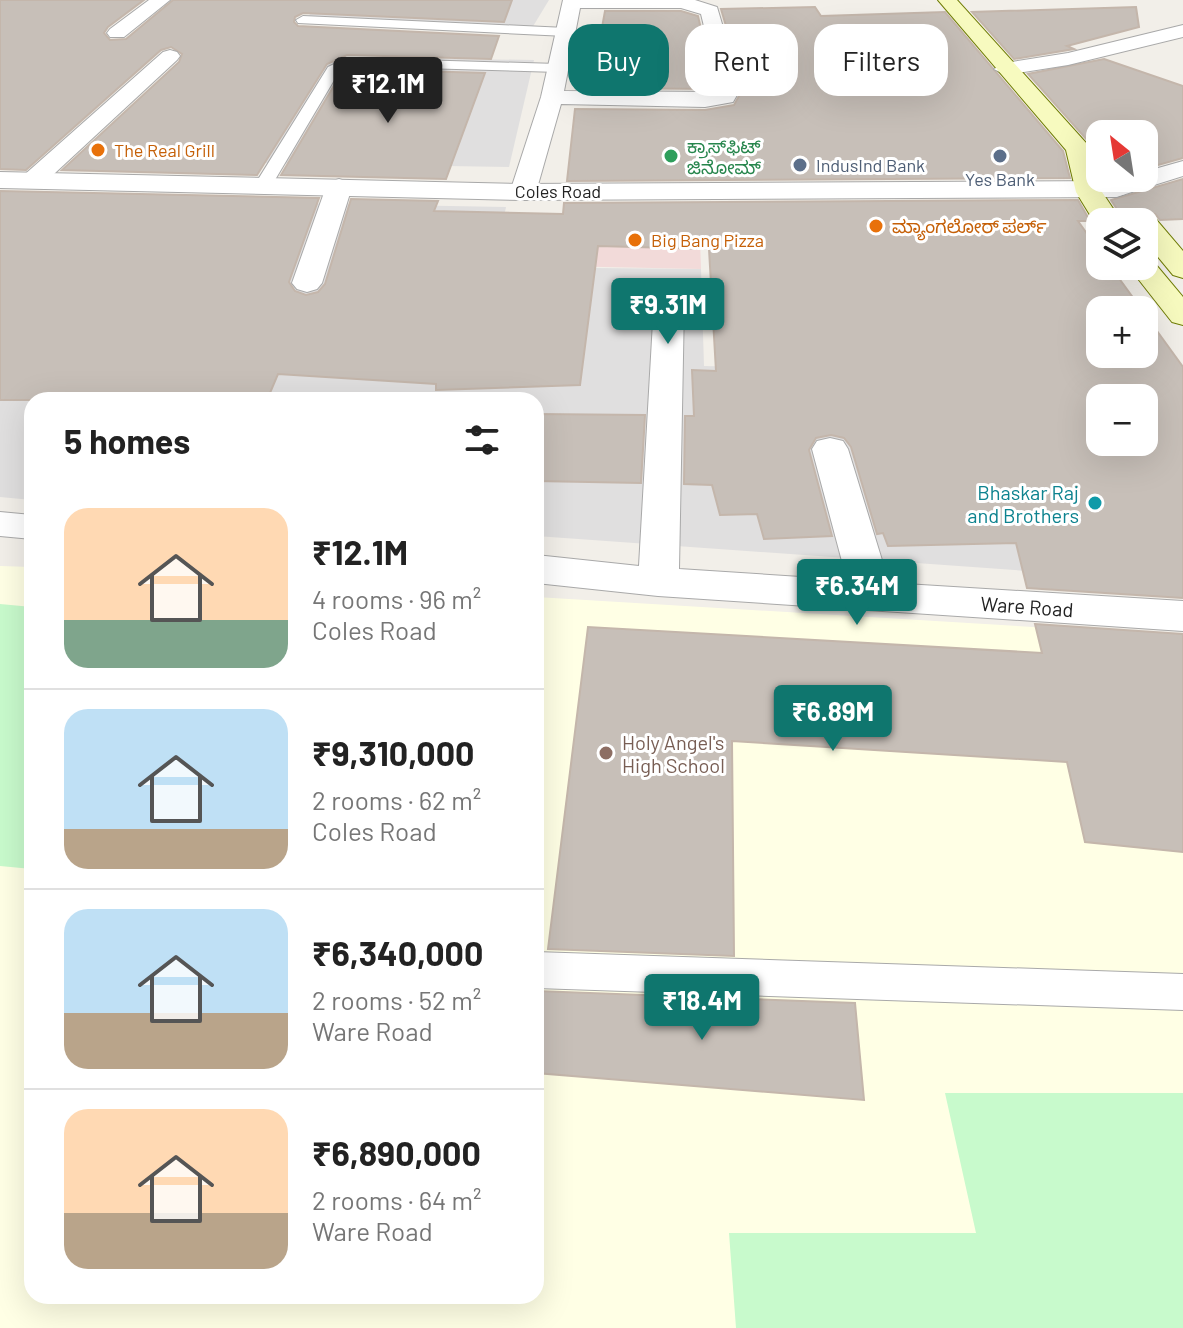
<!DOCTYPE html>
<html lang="en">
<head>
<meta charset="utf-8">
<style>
  :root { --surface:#fff; --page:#f6f6f6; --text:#222; --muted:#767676; --line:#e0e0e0; --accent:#0f766e }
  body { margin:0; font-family:Barlow,"Noto Sans Kannada",sans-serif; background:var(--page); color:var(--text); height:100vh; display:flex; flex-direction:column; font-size:30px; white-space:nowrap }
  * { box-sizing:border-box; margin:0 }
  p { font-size:26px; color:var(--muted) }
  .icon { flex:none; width:44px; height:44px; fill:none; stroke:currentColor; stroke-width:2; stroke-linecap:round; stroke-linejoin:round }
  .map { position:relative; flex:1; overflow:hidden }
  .panel { position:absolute; left:24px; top:392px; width:520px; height:912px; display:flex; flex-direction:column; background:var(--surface); border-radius:24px; box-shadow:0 8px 32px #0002 }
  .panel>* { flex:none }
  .hud { position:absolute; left:568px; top:24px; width:494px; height:72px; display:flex; gap:16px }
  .needle { width:52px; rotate:330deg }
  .buttons { position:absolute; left:1086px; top:120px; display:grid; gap:16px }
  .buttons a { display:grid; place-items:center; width:72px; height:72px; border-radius:16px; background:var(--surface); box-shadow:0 8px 32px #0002; font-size:40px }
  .price { position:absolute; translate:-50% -68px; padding:0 18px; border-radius:8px; background:var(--accent); color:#fff; font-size:26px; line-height:52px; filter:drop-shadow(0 2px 4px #0008) }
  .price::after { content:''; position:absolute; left:50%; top:48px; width:24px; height:18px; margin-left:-12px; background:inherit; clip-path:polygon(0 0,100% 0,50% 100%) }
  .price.active { background:#222; color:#fff }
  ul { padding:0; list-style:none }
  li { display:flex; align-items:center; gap:24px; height:200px; padding:0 40px }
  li+li { border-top:2px solid var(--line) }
  li span { display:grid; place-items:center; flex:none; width:224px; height:160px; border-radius:24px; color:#555 }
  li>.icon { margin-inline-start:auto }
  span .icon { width:96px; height:96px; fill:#fffc; stroke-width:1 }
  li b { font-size:34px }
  h2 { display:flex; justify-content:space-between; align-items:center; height:96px; padding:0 40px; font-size:34px }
  .chip { padding:0 28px; border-radius:24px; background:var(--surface); box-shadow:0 8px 32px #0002; font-size:28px; line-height:72px }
  .chip.active { background:var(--accent); color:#fff }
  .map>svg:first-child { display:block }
  .residential { fill:#e0dfdf }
  .commercial { fill:#f2dad9 }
  .education { fill:#ffffe5 }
  .park { fill:#c8facc }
  .building { fill:#c7bfb8; stroke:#c4b6ab; stroke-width:2; fill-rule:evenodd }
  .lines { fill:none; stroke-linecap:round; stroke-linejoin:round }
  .service-casing { stroke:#a9a9a9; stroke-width:2 }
  .minor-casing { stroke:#a9a9a9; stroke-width:2 }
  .tertiary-casing { stroke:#a9a9a9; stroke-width:2 }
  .secondary-casing { stroke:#707d05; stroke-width:2 }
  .service { fill:#fff; fill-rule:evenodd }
  .minor { fill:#fff; fill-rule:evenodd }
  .tertiary { fill:#fff; fill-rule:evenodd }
  .secondary { fill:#f7fabf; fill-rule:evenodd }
  .food-dot { fill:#e8710a; stroke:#fff; stroke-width:3 }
  .leisure-dot { fill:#2e9e5b; stroke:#fff; stroke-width:3 }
  .service-dot { fill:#5c6f8a; stroke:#fff; stroke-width:3 }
  .culture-dot { fill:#0f9aa8; stroke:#fff; stroke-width:3 }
  .education-dot { fill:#8d6e63; stroke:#fff; stroke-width:3 }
  .labels { text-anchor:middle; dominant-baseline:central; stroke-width:6; stroke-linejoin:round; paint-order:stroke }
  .far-leisure-label { font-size:18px; fill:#27864d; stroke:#fff; text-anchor:start }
  .far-food-label { font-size:18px; fill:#c56008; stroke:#fff; text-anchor:start }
  .far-service-label { font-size:18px; fill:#4e5e75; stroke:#fff; text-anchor:start }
  .far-street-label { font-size:18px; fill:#222; stroke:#fff }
  .culture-label { font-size:20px; fill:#0d838f; stroke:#fff; text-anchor:end }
  .street-label { font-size:20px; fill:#222; stroke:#fff }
  .education-label { font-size:20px; fill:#785e54; stroke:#fff; text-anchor:start }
</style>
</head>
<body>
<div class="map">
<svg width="1183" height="1328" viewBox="0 0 1183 1328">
  <rect width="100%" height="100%" fill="#f2efe9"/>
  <g class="residential">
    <polygon points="325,0 549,0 532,28 307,17"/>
    <polygon points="328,57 534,60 509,167 263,163"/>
    <polygon points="179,201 506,207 494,267 701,269 704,366 904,371 1100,442 1144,442 1183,582 536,536 536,400 32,400 32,500 0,497 0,230"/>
  </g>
  <polygon class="commercial" points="565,205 699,208 701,269 555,266"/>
  <polygon class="education" points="0,566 32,567 32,1296 536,1296 536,597 1183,636 1183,1328 0,1328"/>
  <g class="park">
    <polygon points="0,604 32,607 32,869 0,866"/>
    <polygon points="945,1093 1183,1093 1183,1328 736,1328 729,1233 976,1233"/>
  </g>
  <g class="building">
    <polygon points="0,0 144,0 108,27 104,33 110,40 126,39 173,0 512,0 504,22 303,13 295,17 294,22 298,26 499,36 491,59 347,55 327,64 257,175 62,170 179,62 182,54 171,47 161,50 26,170 0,169"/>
    <polygon points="815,7 821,16 945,12 1063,151 1070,178 567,181 575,109 705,110 734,105 744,87 721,9"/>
    <polygon points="1136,7 1139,27 1067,46 1074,49 1014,59 972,12"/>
    <polygon points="605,11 681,11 698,16 715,89 591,88"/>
    <polygon points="1104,59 1183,86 1183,158 1144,169 1144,134 1100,134 1100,176 1089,142 1028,74"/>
    <polygon points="350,69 485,73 446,179 281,175 342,72"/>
    <polygon points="1183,179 1183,219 1160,220 1155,214 1143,212 1124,220 1111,200"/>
    <path d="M0 191 319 198 289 282 295 291 306 295 318 292 325 284 351 199 438 201 434 211 563 214 564 203 1078 200 1090 221H1078L1100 252V266H1110L1142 310H1100V354H1144V313L1183 367V598L1027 588 1016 543 888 546 883 533 877 534 851 447 844 438 831 435 816 438 809 450 832 536 764 539 757 514 720 515 712 485 684 484 685 416H694L692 370 716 371 709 249 598 246 580 385 436 390V384L278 374 267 400H0ZM1100 398H1144V442H1100Z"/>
    <polygon points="536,414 645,415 641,483 536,481"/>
    <polygon points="1035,624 1183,634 1183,852 1085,842 1067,762 732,741 734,956 548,949 588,627 1042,653"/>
    <polygon points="536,991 855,1003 864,1100 536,1073"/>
  </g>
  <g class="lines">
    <defs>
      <g id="service">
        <polygon points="303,16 566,28 573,32 566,36 298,23 296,20"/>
        <polygon points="347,58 558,64 565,68 558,72 349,66 340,70 269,190 257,190 254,186 328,67"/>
        <polygon points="536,952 1183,974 1183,1010 536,988"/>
      </g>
      <g id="minor">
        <polygon points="149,0 170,0 124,37 110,37 107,33 110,29"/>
        <path d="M563 0H695L717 7 741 88 733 102 705 107 561 104 536 192 532 197H514L510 192 541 97ZM580 8H681L701 14 719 88 717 92 564 91Z"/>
        <polygon points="1183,25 1183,37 1068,65 1005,75 994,69 1005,63 1068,53"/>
        <polygon points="170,50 177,52 180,56 177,60 41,186 23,186 19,181 23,176 163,52"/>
        <path d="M1183 161V176L1116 197 1107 194 1103 189C1112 177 1130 178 1144 178V172Z"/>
        <polygon points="339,179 348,182 352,187 322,283 317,289 307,292 297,289 292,283 326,187 330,182"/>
        <polygon points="669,295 680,298 684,304 679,569 847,580 812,449 817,441 830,438 843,441 848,449 889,583 1183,601 1183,631 658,596 536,583 536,555 639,566 654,304 658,298"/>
        <polygon points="0,512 32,515 32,539 0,536"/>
      </g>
      <polygon id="tertiary" points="0,172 523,184 1116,181 1125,184 1129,189 1125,194 1116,197 523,200 0,188"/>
      <g id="secondary">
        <polygon points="938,0 957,0 1087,144 1102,192 1122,222 1100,222 1098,228 1076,192 1066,150"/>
        <polygon points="1144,215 1154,217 1183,251 1183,278 1173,275 1144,240 1144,222 1131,222 1134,217"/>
        <polygon points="1144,258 1152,260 1183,297 1183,325 1172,322 1128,266 1144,266"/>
      </g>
    </defs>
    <use href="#service" class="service-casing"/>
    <use href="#minor" class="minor-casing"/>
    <use href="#tertiary" class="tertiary-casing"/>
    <use href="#secondary" class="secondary-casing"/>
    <use href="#service" class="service"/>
    <use href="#minor" class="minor"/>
    <use href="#tertiary" class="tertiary"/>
    <use href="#secondary" class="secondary"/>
  </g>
  <g class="food-dot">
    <circle cx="98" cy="150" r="8"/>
    <circle cx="876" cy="226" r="8"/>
    <circle cx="635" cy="240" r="8"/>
  </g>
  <circle class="leisure-dot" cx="671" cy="156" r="8"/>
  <g class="service-dot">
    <circle cx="1000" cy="156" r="8"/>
    <circle cx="800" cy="165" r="8"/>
  </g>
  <circle class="culture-dot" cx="1095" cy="503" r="8"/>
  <circle class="education-dot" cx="606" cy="753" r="8"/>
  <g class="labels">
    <g class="far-leisure-label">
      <text x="687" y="146">ಕ್ರಾಸ್‌ಫಿಟ್<tspan x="687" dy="21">ಜಿನೋಮ್</tspan></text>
    </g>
    <g class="far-food-label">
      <text x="114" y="150">The Real Grill</text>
      <text x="892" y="226">ಮ್ಯಾಂಗಲೋರ್ ಪರ್ಲ್</text>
      <text x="651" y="240">Big Bang Pizza</text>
    </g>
    <g class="far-service-label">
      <text x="816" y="165">IndusInd Bank</text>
      <text x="1000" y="179" text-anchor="middle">Yes Bank</text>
    </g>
    <g class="far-street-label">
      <text x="558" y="191">Coles Road</text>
    </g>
    <g class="culture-label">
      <text x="1079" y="492">Bhaskar Raj<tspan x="1079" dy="23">and Brothers</tspan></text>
    </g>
    <g class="street-label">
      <text transform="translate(1027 606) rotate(4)">Ware Road</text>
    </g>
    <g class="education-label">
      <text x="622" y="742">Holy Angel's<tspan x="622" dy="23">High School</tspan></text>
    </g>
  </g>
</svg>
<div class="buttons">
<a><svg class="needle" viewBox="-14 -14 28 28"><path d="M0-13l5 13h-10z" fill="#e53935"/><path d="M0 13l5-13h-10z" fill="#767676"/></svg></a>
<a><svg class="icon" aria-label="layers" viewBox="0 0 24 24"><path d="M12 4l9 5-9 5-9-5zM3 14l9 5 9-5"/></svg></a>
<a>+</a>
<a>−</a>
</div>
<b class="price active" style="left:388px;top:125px">₹12.1M</b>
<b class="price" style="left:668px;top:346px">₹9.31M</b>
<b class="price" style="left:857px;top:627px">₹6.34M</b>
<b class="price" style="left:833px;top:753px">₹6.89M</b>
<b class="price" style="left:702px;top:1042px">₹18.4M</b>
<div class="hud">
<a class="chip active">Buy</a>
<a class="chip">Rent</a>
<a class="chip">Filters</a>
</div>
<section class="panel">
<h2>5 homes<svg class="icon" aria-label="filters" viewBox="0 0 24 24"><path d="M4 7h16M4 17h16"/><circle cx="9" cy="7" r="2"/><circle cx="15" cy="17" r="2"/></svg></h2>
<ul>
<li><span style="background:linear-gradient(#ffd9b3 70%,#7fa58c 0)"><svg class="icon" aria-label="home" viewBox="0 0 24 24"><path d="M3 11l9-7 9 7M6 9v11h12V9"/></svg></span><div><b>₹12.1M</b><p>4 rooms · 96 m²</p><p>Coles Road</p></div></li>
<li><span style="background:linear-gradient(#bfe0f5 75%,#b9a48a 0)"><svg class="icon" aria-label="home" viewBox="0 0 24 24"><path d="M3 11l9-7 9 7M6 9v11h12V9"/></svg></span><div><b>₹9,310,000</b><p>2 rooms · 62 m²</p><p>Coles Road</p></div></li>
<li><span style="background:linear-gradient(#bfe0f5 65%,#b9a48a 0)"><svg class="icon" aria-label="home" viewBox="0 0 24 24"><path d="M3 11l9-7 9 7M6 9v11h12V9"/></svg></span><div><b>₹6,340,000</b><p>2 rooms · 52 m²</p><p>Ware Road</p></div></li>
<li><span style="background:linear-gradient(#ffd9b3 65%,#b9a48a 0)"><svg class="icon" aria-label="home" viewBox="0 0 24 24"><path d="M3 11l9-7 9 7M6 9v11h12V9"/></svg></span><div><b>₹6,890,000</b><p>2 rooms · 64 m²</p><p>Ware Road</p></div></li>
</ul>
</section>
</div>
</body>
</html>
